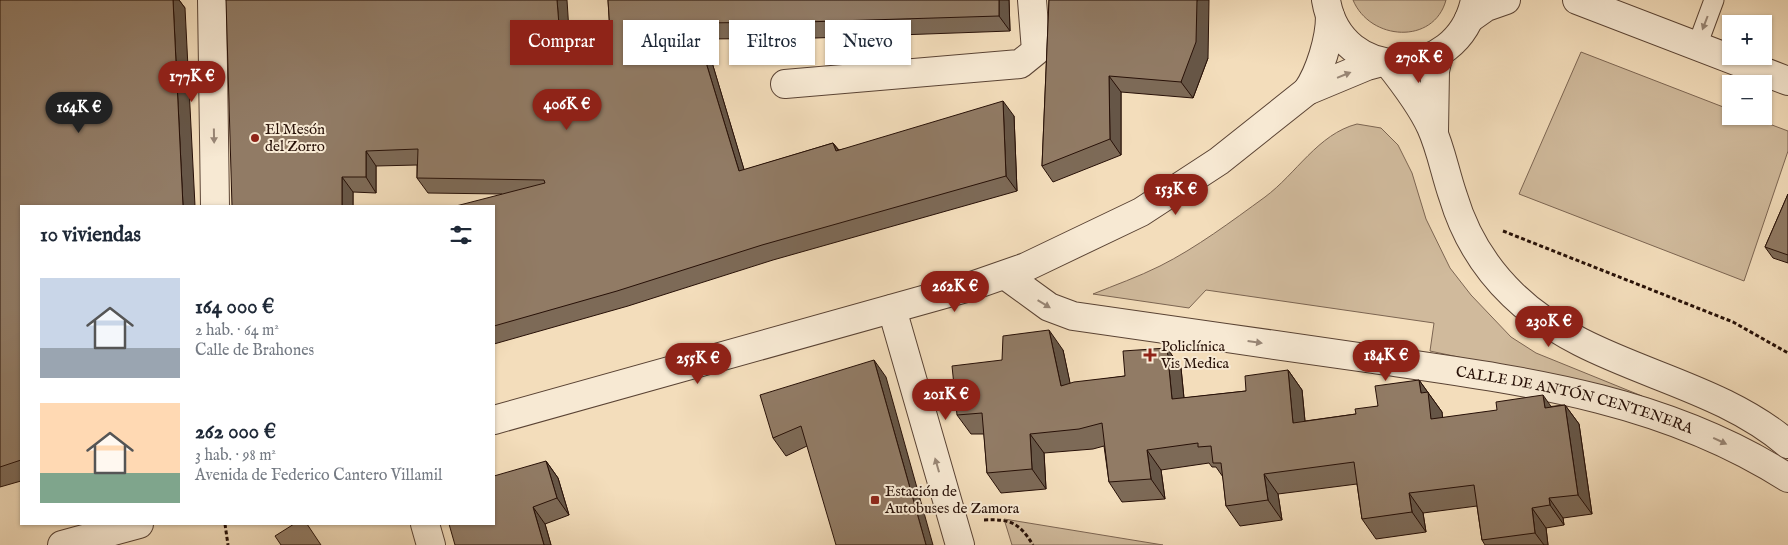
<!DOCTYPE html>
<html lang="es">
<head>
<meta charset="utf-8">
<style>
  :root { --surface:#fff; --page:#f6f6f7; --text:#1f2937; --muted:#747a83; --accent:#8f2418 }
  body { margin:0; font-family:"IM FELL English",serif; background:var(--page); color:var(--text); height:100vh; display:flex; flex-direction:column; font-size:19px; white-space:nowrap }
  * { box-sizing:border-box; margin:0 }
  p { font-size:16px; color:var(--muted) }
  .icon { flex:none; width:28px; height:28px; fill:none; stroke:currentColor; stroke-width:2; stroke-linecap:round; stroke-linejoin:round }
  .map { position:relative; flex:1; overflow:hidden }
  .details { position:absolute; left:20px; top:205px; width:475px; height:320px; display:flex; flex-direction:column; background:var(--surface); border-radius:0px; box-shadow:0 1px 4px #0004 }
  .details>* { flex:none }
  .banner { position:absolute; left:510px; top:20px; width:475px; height:45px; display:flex; gap:10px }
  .tools { position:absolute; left:1722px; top:15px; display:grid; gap:10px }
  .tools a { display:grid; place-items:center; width:50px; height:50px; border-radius:0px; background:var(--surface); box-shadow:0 1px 4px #0004; font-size:25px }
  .price { position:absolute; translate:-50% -42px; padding:0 11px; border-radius:18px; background:var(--accent); color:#fff; font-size:16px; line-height:32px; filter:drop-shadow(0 1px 2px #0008) }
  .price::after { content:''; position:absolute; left:50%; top:30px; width:15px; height:11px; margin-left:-8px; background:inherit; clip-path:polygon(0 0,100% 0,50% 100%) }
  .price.current { background:#222; color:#fff }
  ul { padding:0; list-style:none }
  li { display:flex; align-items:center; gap:15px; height:125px; padding:0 20px }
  li span { display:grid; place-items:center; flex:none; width:140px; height:100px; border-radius:0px; color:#555 }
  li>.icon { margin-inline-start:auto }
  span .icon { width:60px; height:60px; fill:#fffc; stroke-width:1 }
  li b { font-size:21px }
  h2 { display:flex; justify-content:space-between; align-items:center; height:60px; padding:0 20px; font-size:21px }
  .pill { padding:0 18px; border-radius:0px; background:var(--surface); box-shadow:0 1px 4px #0004; font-size:18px; line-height:45px }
  .pill.current { background:var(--accent); color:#fff }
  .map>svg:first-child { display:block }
  .green { fill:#d0ba9c; stroke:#7c6552 }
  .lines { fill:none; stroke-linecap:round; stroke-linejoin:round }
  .service-casing { stroke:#5a4334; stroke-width:21 }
  .minor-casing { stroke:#5a4334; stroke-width:30 }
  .tertiary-casing { stroke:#5a4334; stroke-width:30 }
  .path { stroke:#271007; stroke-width:3; stroke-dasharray:4 2.5; stroke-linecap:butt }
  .service { stroke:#f7e9d3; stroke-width:19 }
  .minor { stroke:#f7e9d3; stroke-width:28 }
  .tertiary { stroke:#f7e9d3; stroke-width:28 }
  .wall { fill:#7d6a57; stroke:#271007 }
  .shaded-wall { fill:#665647; stroke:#271007 }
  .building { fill:#917b65; stroke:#271007 }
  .oneway { fill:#998777 }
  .poi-dot { fill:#8f2418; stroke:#f7e9d3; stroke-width:2 }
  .labels { text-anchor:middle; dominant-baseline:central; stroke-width:4; stroke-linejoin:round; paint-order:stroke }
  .poi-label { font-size:15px; fill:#271007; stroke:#f7e9d3; text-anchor:start }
  .street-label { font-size:15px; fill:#271007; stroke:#f7e9d3 }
</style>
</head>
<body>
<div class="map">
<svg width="1788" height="545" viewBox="0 0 1788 545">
  <rect width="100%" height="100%" fill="#f3ddbb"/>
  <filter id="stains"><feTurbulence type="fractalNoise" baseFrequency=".004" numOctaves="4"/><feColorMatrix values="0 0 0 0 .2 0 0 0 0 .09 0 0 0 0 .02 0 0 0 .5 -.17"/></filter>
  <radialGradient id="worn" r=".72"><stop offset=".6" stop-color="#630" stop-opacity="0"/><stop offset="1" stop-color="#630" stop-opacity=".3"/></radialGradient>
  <g class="green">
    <path d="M1353 0H1446C1434 45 1370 41 1353 0Z"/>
    <polygon points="1581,52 1731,110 1731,116 1748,116 1788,131 1788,151 1744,281 1519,194"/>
    <path d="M1357 124 1381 128 1398 145 1412 173 1426 219 1450 268 1471 295 1511 337 1536 353 1642 396 1430 351 1434 323 1206 290 1189 308 1093 294C1115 285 1138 277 1160 266 1196 248 1232 221 1265 197 1296 174 1318 134 1357 124Z"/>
    <polygon points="1004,519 1163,545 1012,545"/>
  </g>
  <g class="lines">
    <defs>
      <polyline id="service" points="1697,46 1714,0"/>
      <g id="minor">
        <polyline points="212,0 215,206"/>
        <polyline points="1577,0 1788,81"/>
        <polyline points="1469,19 1486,7 1506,0"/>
        <path d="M1389 64C1404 83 1421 105 1431 127 1441 149 1445 173 1453 196 1464 233 1485 268 1513 295 1590 370 1707 375 1788 444"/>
        <polyline points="785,84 1020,64 1036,51 1032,0"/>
        <polyline points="1434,131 1435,71 1439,53"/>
        <path id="s1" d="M1005 275 1049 307 1073 316C1173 330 1273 345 1373 359 1518 380 1662 397 1788 478"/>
        <polyline points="892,309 960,545"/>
        <polyline points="425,524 431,545"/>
      </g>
      <g id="tertiary">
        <path d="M1326 0C1340 85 1458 84 1475 0"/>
        <path d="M1307 91C1320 72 1330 39 1330 16"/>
        <polyline points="494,420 966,288 1026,267 1141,212 1219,161 1307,91 1367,66 1382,62"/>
        <polyline points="62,545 139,524"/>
      </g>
    </defs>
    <use href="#service" class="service-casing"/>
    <use href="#minor" class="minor-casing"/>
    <use href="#tertiary" class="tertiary-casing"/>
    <g class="path">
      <polyline points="1503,231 1733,322 1788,353"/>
      <path d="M984 520C1010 519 1019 522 1033 545"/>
      <polyline points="225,524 228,545"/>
    </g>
    <use href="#service" class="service"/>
    <use href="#minor" class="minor"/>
    <use href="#tertiary" class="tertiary"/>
  </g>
  <g class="wall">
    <polygon points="0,0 179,0 185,8 21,206 21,481 0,487"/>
    <polygon points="226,0 571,63 612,64 608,0 1009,0 1010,31 815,38 705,39 744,170 833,143 839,150 1014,116 1017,191 773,260 628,306 494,344 494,206 502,194 428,193 417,178 417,165 376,166 376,193 353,192 353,206"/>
    <polygon points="1049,0 1208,58 1193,98 1121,92 1121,155 1053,182 1042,166"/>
    <polygon points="1788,194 1788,263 1773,258 1765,247"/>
    <polygon points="1167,348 1181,368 1184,398 1246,391 1288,370 1302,390 1305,421 1356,414 1378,406 1419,380 1442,412 1442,418 1565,405 1579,424 1592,514 1563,518 1564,525 1546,528 1548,545 1485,545 1482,540 1477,506 1423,513 1426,532 1376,539 1362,519 1357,484 1278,494 1282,520 1240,526 1226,506 1223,477 1216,467 1212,467 1209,463 1161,470 1165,499 1122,502 1109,482 1104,446 1093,449 1044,453 1046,489 1001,493 987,473 984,434 971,434 957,415 1002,360 1063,350 1070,384 1125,376"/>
    <polygon points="886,377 807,446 786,456 773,438"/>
    <polygon points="546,461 558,478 569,515 545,524 551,545 455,545"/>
  </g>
  <g class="shaded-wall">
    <polygon points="173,0 179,0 185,8 195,206 183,206"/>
    <polygon points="557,0 567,0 572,78 562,63"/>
    <polygon points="999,0 1009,0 1010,31 999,16"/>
    <polygon points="1197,0 1209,0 1208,58 1193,98 1181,82"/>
    <polygon points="694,23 705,39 749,186 739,171"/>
    <polygon points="1109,76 1121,92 1121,155 1110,139"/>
    <polygon points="1003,101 1014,116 1017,191 1006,176"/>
    <polygon points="833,143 844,158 836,151"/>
    <polygon points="366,151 376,166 376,193 366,177"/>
    <polygon points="342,177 353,192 353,206 342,206"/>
    <polygon points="1049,330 1063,350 1075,406 1061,386"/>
    <polygon points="1167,348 1181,368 1186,419 1172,399"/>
    <polygon points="874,360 886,377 933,545 926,545"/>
    <polygon points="1288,370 1302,390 1307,443 1293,423"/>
    <polygon points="1419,380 1442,412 1445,439 1431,419 1421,393"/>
    <polygon points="1543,395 1557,415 1545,408"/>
    <polygon points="1565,405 1579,424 1592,514 1578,495"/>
    <polygon points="1030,434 1044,453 1046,489 1032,469"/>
    <polygon points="1147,450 1161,470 1165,499 1151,479"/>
    <polygon points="546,461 558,478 569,515 557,498"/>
    <polygon points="1264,474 1278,494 1282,520 1268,500"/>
    <polygon points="1409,493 1423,513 1426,532 1412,512"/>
    <polygon points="1549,498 1563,518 1564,525 1550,505"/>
    <polygon points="533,507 545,524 551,545 544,545"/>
    <polygon points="1532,508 1546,528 1548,545 1544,545 1535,533"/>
  </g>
  <g class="building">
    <polygon points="0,0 173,0 183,206 21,206 21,460 0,467"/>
    <polygon points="226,0 557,0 562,63 612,64 608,0 999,0 999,16 804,22 694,23 739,171 833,143 836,151 1003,101 1006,176 762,245 617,291 494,326 494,206 456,206 545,183 544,180 417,178 418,149 366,151 366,177 342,177 342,206 232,206"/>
    <polygon points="1049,0 1197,0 1196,42 1181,82 1109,76 1110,139 1042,166"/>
    <polygon points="1788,194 1788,255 1765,247"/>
    <polygon points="1049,330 1061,386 1074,382 1125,376 1123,351 1167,348 1172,399 1246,391 1245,376 1288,370 1293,423 1356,414 1355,409 1378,406 1375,386 1419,380 1421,393 1428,392 1431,419 1497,410 1496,402 1543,395 1545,408 1565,405 1578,495 1549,498 1550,505 1532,508 1535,533 1482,540 1474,485 1409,493 1412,512 1362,519 1354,462 1264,474 1268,500 1226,506 1221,463 1213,463 1211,446 1198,447 1198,443 1147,450 1151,479 1109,482 1102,423 1079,429 1030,434 1032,469 987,473 982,413 957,415 952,366 1002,360 1003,336"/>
    <polygon points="874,360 926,545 836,545 801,426 773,438 760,395"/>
    <polygon points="546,461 557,498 533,507 544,545 455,545 449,524 494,524 494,476"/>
    <polygon points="294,524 307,524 321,545 281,545 275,536"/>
  </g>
  <defs><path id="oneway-solid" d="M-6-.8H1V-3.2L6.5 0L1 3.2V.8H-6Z" transform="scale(1.25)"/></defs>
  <g class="oneway">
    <use href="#oneway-solid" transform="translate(1705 23) rotate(111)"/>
    <use href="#oneway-solid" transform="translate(1344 75) rotate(-22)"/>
    <use href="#oneway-solid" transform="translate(214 136) rotate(89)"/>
    <use href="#oneway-solid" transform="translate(1044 304) rotate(31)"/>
    <use href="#oneway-solid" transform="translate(1255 342) rotate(8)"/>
    <use href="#oneway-solid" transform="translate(1720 441) rotate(25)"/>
    <use href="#oneway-solid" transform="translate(937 465) rotate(-106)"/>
  </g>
  <g class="poi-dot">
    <circle cx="255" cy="138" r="5"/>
    <path d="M1147.5 347.5h5v5h5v5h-5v5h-5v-5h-5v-5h5z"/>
    <rect x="870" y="495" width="10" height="10" rx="2.5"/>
  </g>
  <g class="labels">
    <g class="poi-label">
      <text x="265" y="129">El Mesón<tspan x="265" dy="17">del Zorro</tspan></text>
      <text x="1161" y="346">Policlínica<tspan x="1161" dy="17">Vis Medica</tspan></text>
      <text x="885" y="491">Estación de<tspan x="885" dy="17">Autobuses de Zamora</tspan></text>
    </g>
    <g class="street-label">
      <text stroke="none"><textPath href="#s1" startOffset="589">CALLE DE ANTÓN CENTENERA</textPath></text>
    </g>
  </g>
  <rect width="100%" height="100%" filter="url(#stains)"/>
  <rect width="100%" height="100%" fill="url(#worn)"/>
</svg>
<div class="tools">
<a>+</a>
<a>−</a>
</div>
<b class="price" style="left:1419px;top:84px">270K €</b>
<b class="price" style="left:192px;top:103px">177K €</b>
<b class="price" style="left:567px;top:131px">406K €</b>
<b class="price current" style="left:79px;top:134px">164K €</b>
<b class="price" style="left:1176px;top:216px">153K €</b>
<b class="price" style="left:955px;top:313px">262K €</b>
<b class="price" style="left:1549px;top:348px">230K €</b>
<b class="price" style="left:1386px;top:382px">184K €</b>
<b class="price" style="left:698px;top:385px">255K €</b>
<b class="price" style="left:946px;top:421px">201K €</b>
<div class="banner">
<a class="pill current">Comprar</a>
<a class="pill">Alquilar</a>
<a class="pill">Filtros</a>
<a class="pill">Nuevo</a>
</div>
<section class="details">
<h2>10 viviendas<svg class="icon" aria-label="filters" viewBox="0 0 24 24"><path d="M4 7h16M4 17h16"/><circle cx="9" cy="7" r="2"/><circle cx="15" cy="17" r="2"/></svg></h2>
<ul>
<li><span style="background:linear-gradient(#c9d6e8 70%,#9aa5b1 0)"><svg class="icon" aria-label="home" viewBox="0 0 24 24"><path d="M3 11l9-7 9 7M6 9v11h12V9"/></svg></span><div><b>164 000 €</b><p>2 hab. · 64 m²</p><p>Calle de Brahones</p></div></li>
<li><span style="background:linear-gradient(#ffd9b3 70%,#7fa58c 0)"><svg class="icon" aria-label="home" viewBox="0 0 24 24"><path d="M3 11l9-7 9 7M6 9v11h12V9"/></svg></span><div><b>262 000 €</b><p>3 hab. · 98 m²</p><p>Avenida de Federico Cantero Villamil</p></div></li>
</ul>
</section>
</div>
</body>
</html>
